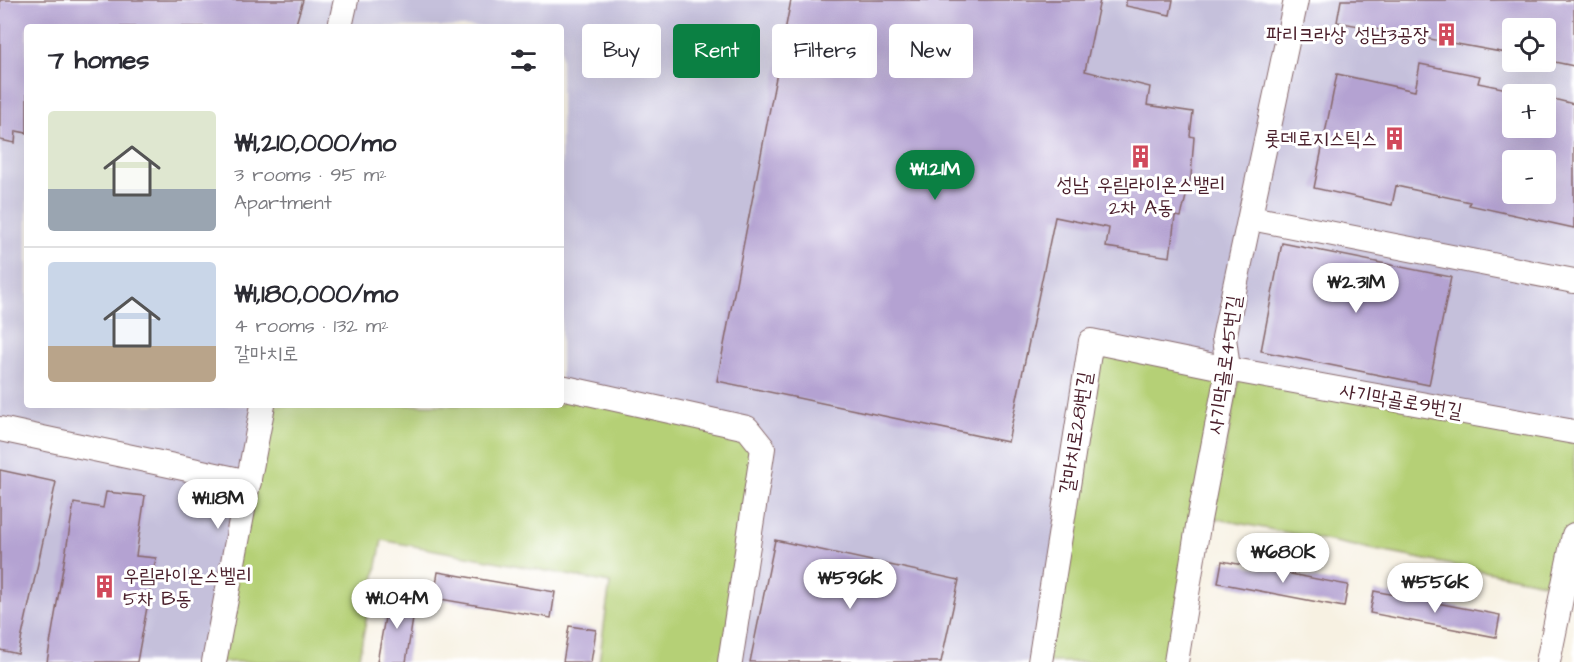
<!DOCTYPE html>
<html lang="en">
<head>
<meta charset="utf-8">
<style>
  :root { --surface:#fff; --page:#f2f2f3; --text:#2b2b33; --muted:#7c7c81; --line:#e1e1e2; --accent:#0b8043 }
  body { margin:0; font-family:"Architects Daughter","Poor Story",sans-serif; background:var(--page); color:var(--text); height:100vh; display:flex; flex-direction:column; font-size:22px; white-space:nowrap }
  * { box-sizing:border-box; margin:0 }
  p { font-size:20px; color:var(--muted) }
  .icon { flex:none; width:33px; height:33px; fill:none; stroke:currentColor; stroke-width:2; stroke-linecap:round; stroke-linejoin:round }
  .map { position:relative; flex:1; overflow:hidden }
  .panel { position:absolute; left:24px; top:24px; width:540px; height:384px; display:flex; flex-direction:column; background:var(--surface); border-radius:6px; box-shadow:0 6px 24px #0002 }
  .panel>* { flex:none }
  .top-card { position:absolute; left:582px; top:24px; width:570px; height:54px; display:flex; gap:12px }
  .tools { position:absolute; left:1502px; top:18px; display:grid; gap:12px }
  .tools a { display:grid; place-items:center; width:54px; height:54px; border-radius:6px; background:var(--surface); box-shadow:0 6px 24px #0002; font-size:30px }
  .price { position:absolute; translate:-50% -51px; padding:0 14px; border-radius:21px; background:#fff; color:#222; font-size:20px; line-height:39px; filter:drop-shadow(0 2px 3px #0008) }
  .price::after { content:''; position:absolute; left:50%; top:36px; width:18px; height:14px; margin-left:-9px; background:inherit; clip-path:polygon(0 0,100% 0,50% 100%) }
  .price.active { background:var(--accent); color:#fff }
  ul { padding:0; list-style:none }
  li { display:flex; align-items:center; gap:18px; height:150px; padding:0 24px }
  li+li { border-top:2px solid var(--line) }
  li span { display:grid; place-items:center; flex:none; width:168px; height:120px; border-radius:6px; color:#555 }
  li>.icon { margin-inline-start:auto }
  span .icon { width:72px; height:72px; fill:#fffc; stroke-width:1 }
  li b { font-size:26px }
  h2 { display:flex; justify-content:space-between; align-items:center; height:72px; padding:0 24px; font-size:26px }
  .chip { padding:0 21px; border-radius:6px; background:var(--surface); box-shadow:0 6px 24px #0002; font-size:21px; line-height:54px }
  .chip.active { background:var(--accent); color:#fff }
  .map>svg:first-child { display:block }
  .industrial { fill:#c5c0db; fill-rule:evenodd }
  .green { fill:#b5d076; stroke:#807850; stroke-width:1.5 }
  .building { fill:#b4a2d2; fill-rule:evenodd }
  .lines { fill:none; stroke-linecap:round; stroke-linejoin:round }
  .minor-casing { stroke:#87686b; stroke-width:26 }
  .minor { stroke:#fff; stroke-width:24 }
  .labels { text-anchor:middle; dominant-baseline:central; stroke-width:6; stroke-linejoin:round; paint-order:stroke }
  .poi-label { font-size:20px; fill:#4a1f2b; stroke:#fff; text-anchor:end }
  .street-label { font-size:20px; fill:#4a1f2b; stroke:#fff }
</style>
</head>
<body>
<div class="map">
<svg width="1574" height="662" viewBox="0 0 1574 662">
  <rect width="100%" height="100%" fill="#fff"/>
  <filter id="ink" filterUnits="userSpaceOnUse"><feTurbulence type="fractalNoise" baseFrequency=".0167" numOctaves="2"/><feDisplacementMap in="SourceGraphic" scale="12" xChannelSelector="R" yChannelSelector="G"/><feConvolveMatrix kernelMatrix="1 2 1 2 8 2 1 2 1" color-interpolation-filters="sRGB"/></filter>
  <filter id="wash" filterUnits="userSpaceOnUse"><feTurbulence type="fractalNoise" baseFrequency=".008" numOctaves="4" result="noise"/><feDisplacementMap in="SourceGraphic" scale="24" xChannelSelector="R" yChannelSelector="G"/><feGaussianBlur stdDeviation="1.35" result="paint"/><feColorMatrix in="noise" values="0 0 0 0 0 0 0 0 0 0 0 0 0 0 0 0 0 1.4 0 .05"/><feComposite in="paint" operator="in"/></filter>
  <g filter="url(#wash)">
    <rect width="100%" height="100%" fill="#f7f1e2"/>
    <path class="industrial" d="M0 0H1574V428L1091 341 1040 662H730L561 391V27H27V405H264L214 662H0ZM1512 28H1545V62H1512ZM1512 94H1545V128H1512ZM1512 160H1545V194H1512Z"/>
    <g class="green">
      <polygon points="1091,341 1228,369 1176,662 1040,662"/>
      <polygon points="1240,372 1574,433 1574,535 1564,587 1212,518"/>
      <polygon points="561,391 747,428 763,448 730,662 599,662 610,583 382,540 358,662 214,662 264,405 561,405"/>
    </g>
    <g id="blocks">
      <g class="building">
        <polygon points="0,0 303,0 295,27 27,27 27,133 16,131 15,143 0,140"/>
        <polygon points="791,0 1100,0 1085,71 1150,87 1147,105 1193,112 1190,136 1194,137 1191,176 1181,217 1175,216 1170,257 1106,247 1109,228 1055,217 1008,442 717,381"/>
        <polygon points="1126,0 1173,0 1170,15 1126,6"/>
        <polygon points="1341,0 1574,0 1574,66 1545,60 1545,28 1512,28 1512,54 1337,22"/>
        <path d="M1420 64 1480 76 1478 83 1512 90V128H1545V97L1574 104V228L1469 205 1470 202 1396 186 1392 205 1314 188 1337 74 1415 91ZM1512 160H1545V194H1512Z"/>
        <polygon points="1282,243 1451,277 1429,385 1261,351"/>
        <polygon points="0,470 56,482 18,654 0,650"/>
        <polygon points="106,492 145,496 136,556 156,558 137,662 47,662 74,503 103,508"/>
        <polygon points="775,540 959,580 941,662 750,662"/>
        <polygon points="1222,561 1348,585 1344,607 1218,583"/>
        <polygon points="438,572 555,592 551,618 434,598"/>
        <polygon points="1374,591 1500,615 1496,637 1370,613"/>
        <polygon points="389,595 416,600 406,662 377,662"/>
        <polygon points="569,626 596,630 591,662 563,662"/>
      </g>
    </g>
  </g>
  <g filter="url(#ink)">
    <use href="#blocks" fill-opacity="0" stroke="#87686b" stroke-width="1.5"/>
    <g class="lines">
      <defs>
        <g id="minor">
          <polyline points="340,27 346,0"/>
          <polyline points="1251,218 1574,281"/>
          <polyline points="561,387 747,428 763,448 730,662"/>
          <polyline points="0,429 249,482"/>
          <polyline points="214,662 263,405"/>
          <polyline points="1040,662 1091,341 1228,369 1574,432"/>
          <polyline points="1176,662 1199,520 1228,369 1224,338 1296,0"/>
          <polyline points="1548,662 1574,535"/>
        </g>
      </defs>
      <use href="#minor" class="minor-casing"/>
      <use href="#minor" class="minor"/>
    </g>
  </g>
  <defs>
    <symbol id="building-bare" viewBox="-9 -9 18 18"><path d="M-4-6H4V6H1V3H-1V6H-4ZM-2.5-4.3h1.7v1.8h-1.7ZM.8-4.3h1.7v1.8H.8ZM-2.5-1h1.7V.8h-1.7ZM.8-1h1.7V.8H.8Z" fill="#d1495b" stroke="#fff" stroke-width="2.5" paint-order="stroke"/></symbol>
  </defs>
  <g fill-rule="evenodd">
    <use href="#building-bare" x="1430" y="18" width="33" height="33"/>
    <use href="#building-bare" x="1378" y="122" width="33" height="33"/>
    <use href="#building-bare" x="1124" y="140" width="33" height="33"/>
    <use href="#building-bare" x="88" y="570" width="33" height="33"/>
  </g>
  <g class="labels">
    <g class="poi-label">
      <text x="1429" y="35">파리크라상 성남3공장</text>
      <text x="1377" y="139">롯데로지스틱스</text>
      <text x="1141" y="185" text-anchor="middle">성남 우림라이온스밸리<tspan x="1141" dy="23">2차 A동</tspan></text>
      <text x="123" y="576" text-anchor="start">우림라이온스벨리<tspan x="123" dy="23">5차 B동</tspan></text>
    </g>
    <g class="street-label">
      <text transform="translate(1225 365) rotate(-82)">사기막골로45번길</text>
      <text transform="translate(1401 401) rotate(10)">사기막골로9번길</text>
      <text transform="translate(1076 433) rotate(-81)">갈마치로281번길</text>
    </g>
  </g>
</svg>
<div class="tools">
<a><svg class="icon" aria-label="locate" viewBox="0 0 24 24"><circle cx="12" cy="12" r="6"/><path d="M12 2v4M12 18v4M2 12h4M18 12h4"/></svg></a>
<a>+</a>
<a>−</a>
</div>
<b class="price active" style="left:935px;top:201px">₩1.21M</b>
<b class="price" style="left:1356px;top:314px">₩2.31M</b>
<b class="price" style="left:218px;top:530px">₩1.18M</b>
<b class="price" style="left:1283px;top:584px">₩680K</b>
<b class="price" style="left:850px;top:610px">₩596K</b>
<b class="price" style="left:1435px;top:614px">₩556K</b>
<b class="price" style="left:397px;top:630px">₩1.04M</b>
<div class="top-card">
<a class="chip">Buy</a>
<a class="chip active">Rent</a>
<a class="chip">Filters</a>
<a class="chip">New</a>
</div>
<section class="panel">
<h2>7 homes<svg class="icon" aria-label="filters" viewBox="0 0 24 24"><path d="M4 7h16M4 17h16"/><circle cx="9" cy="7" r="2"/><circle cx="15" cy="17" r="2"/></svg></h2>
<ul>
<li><span style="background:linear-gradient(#dfe7d0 65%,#9aa5b1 0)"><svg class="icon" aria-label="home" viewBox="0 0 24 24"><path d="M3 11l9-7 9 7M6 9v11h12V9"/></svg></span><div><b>₩1,210,000/mo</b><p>3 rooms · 95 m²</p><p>Apartment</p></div></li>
<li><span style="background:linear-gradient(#c9d6e8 70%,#b9a48a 0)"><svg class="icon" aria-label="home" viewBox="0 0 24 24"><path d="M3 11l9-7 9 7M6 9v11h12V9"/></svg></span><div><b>₩1,180,000/mo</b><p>4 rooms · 132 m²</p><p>갈마치로</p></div></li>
</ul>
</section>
</div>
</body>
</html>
